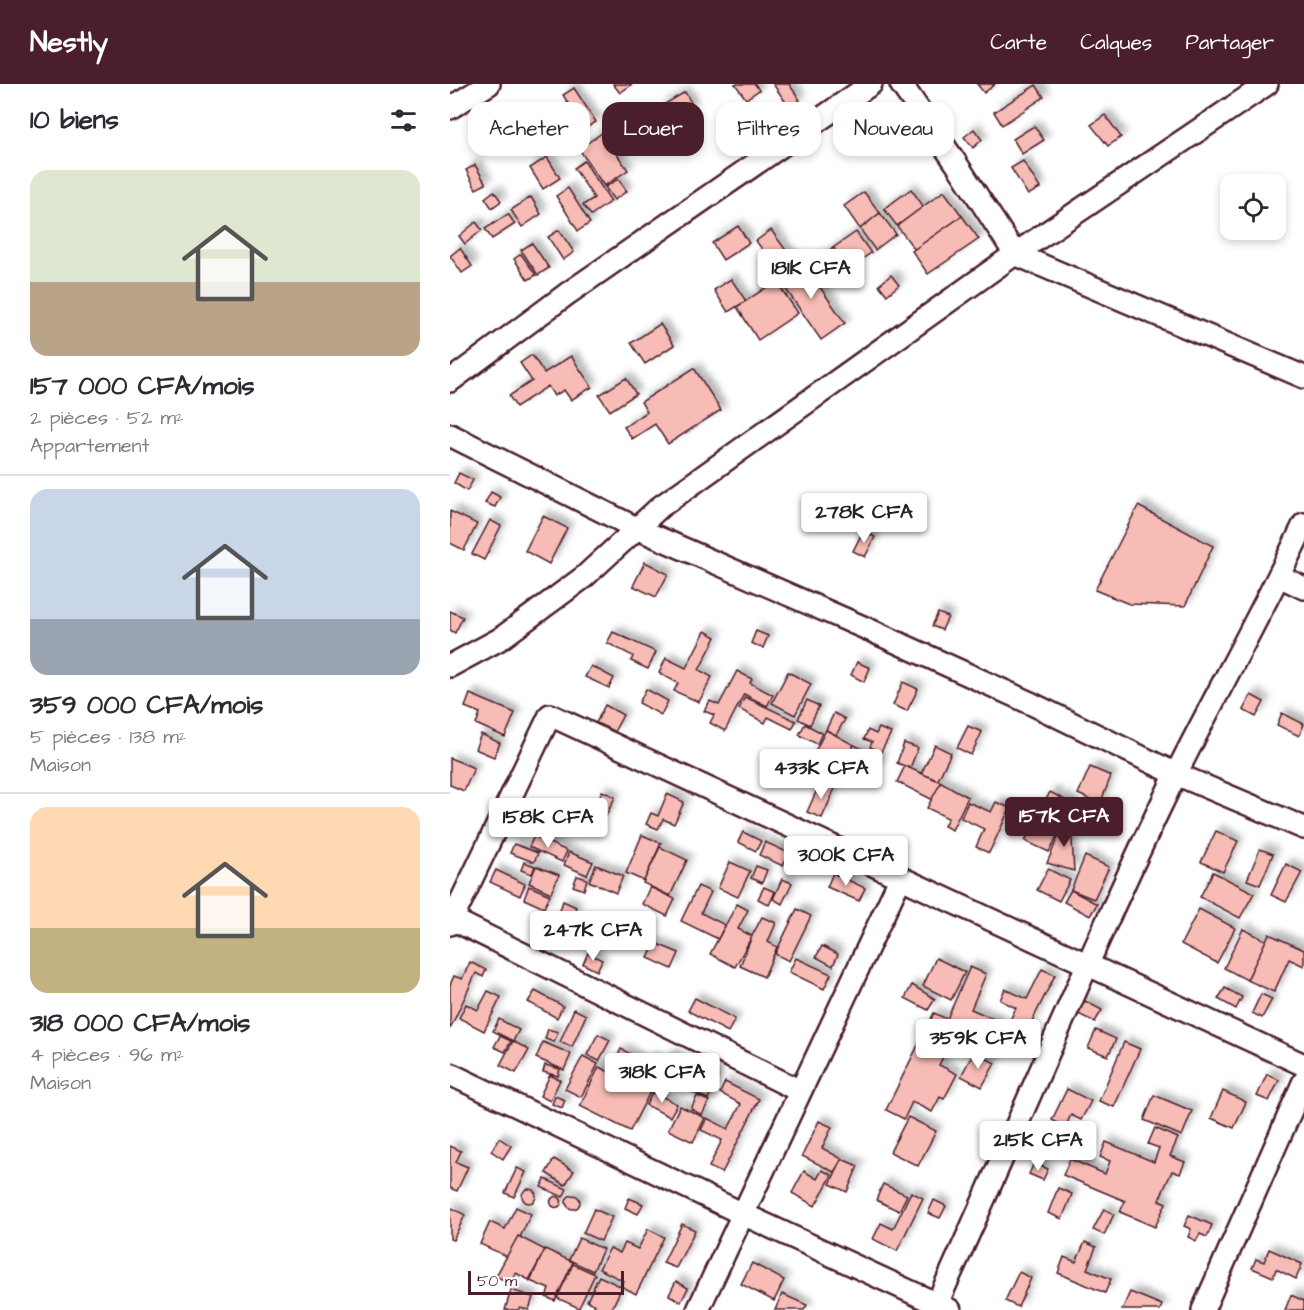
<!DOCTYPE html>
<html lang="fr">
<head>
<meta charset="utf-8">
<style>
  :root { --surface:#fff; --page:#f2f2f3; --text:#2b2b33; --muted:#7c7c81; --line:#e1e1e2; --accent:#4a1f2b }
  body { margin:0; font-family:"Architects Daughter",sans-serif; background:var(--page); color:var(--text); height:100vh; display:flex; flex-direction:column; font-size:22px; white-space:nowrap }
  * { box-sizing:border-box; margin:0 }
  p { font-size:20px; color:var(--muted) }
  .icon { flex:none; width:33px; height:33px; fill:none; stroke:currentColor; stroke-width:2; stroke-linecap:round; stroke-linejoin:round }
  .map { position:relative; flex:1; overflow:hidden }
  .side { display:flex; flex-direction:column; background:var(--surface); width:450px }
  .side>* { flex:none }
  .banner { position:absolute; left:18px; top:18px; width:570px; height:54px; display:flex; gap:12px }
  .tools { position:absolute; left:770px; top:90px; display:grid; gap:12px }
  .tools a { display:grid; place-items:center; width:66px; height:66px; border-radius:12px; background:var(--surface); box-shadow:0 3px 9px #0003; font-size:30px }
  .scale { position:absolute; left:18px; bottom:15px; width:156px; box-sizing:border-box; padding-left:6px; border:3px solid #4a1f2b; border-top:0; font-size:16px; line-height:21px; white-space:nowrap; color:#4a1f2b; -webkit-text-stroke:4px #fff; paint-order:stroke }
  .price { position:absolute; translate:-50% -51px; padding:0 14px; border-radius:6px; background:#fff; color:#222; font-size:20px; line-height:39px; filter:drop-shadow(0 2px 3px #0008) }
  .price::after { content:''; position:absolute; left:50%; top:36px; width:18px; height:14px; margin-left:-9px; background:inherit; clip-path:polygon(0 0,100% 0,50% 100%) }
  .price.active { background:var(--accent); color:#fff }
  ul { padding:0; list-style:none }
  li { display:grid; align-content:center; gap:12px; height:318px; padding:0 30px }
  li+li { border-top:2px solid var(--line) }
  li span { display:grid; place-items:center; height:186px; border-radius:18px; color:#555 }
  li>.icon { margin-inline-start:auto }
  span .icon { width:108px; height:108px; fill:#fffc; stroke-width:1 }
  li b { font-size:26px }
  h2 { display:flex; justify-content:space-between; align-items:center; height:72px; padding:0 30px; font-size:26px }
  .chip { padding:0 21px; border-radius:18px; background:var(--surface); box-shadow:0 3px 9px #0003; font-size:21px; line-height:54px }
  .chip.active { background:var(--accent); color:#fff }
  header { display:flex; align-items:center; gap:36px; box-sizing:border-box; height:84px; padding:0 30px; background:var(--accent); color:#fff }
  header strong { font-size:28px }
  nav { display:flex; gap:33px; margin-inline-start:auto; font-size:21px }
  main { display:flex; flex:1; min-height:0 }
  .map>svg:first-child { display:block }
  .building { fill:#f7bcb5; stroke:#4a1f2b; stroke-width:1.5; filter:url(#shadow) }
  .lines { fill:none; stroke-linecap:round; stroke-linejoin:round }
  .street-casing { stroke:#4a1f2b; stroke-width:26 }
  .street { stroke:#fff; stroke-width:21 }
</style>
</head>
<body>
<header>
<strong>Nestly</strong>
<nav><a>Carte</a><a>Calques</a><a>Partager</a></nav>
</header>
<main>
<section class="side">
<h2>10 biens<svg class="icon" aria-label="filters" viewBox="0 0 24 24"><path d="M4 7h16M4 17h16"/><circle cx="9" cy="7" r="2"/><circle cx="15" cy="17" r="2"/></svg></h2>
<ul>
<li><span style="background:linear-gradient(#dfe7d0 60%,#b9a48a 0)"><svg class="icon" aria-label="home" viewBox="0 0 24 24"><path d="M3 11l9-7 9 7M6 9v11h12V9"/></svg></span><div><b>157 000 CFA/mois</b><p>2 pièces · 52 m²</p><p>Appartement</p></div></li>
<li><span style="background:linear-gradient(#c9d6e8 70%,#9aa5b1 0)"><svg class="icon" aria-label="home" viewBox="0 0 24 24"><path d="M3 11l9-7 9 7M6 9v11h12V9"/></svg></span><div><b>359 000 CFA/mois</b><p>5 pièces · 138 m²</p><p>Maison</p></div></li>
<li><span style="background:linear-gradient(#ffd9b3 65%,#c2b280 0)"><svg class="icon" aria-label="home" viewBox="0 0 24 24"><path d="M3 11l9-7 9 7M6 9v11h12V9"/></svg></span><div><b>318 000 CFA/mois</b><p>4 pièces · 96 m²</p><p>Maison</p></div></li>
</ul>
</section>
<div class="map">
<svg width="854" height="1226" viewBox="0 0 854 1226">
  <defs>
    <filter id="shadow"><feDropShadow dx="5.5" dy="-5.5" stdDeviation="3" flood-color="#0004"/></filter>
  </defs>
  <rect width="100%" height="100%" fill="#fff"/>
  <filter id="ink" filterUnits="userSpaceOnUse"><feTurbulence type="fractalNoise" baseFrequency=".0167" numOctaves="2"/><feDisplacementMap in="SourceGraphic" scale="12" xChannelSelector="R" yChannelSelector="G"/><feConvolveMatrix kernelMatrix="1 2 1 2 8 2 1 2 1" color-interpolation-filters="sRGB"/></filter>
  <g filter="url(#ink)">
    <g class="building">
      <polygon points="163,0 182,0 170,9"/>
      <polygon points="285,0 305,0 309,6 296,15"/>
      <polygon points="323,0 339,0 350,16 339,23"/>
      <polygon points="527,0 545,0 534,9"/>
      <polygon points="586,1 594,13 552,41 544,28"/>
      <polygon points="124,4 146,38 134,45 113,11"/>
      <polygon points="235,8 243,22 218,37 210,23"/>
      <polygon points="285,25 298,45 285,54 271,33"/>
      <polygon points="655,31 671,53 658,62 641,41"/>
      <polygon points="584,42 594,56 572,70 563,55"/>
      <polygon points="524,45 532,56 523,64 514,53"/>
      <polygon points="152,49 178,86 154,102 129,65"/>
      <polygon points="97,73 110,94 93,105 80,84"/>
      <polygon points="134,77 161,117 141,131 133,121 144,114 124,84"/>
      <polygon points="573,77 590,104 578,111 561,84"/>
      <polygon points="25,81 36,100 26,105 16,86"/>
      <polygon points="168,95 177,107 164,116 155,103"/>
      <polygon points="118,104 140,139 128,147 106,112"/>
      <polygon points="461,105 474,123 447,142 434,125"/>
      <polygon points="44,107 51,117 42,124 35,114"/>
      <polygon points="494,107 512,132 465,166 447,142"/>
      <polygon points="414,108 430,129 410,145 394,122"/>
      <polygon points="81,113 91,130 72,143 61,126"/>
      <polygon points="430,129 446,150 425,166 410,145"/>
      <polygon points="58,130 65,140 42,155 35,145"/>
      <polygon points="512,132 529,155 478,190 462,167"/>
      <polygon points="26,138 32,146 15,160 9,152"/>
      <polygon points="288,142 299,159 273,176 262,159"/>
      <polygon points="109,146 124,168 113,176 98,153"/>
      <polygon points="321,146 346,180 331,191 306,157"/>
      <polygon points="406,148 421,169 394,187 380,166"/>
      <polygon points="82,159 99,184 88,191 71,166"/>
      <polygon points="10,164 22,182 12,189 0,172"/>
      <polygon points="384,164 392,178 371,191 363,177"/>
      <polygon points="71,170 86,191 78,196 64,175"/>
      <polygon points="351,176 395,239 371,256 327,192 331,191"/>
      <polygon points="441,191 449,201 437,211 429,201"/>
      <polygon points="281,195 296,217 278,228 264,206"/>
      <polygon points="326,197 348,229 308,256 287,223"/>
      <polygon points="210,240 224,261 195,280 181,259"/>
      <polygon points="82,271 94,289 121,272 142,303 121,316 114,306 104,312 98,302 66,323 59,312 82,297 70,279"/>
      <polygon points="244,284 271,326 218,360 205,340 182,355 174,343 197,328 191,318"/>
      <polygon points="176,294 186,310 160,327 149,311"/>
      <polygon points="9,389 23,396 17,407 4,399"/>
      <polygon points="41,408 50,413 45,423 35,419"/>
      <polygon points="688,422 763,462 735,522 679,520 645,506"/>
      <polygon points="0,427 27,440 14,466 0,459"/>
      <polygon points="93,432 117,444 99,480 75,467"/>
      <polygon points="40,436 51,442 34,476 22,470"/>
      <polygon points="413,447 425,453 415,473 403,467"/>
      <polygon points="195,478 218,490 206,513 183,502"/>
      <polygon points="0,527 13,533 5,549 0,546"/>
      <polygon points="488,529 498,533 492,546 482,542"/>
      <polygon points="255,547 266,553 249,586 262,593 249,618 224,607 228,599 209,589 216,574 236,584"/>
      <polygon points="306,547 318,552 313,564 301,559"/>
      <polygon points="163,548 206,568 198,585 181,577 183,572 157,559"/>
      <polygon points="407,578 420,584 414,598 401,591"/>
      <polygon points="141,582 164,594 159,604 135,593"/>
      <polygon points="287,587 302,595 300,599 323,611 317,622 294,610 275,647 260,639 264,631 254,627 260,617 269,621"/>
      <polygon points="338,588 361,600 345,631 322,619"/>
      <polygon points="453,598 468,605 457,627 443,621"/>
      <polygon points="196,605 218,617 211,631 189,619"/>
      <polygon points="20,610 65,629 55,653 26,640 30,629 15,623"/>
      <polygon points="801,611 814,618 806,633 793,626"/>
      <polygon points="295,613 346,637 342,645 318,633 315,639 289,625"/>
      <polygon points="357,616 369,622 360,641 348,635"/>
      <polygon points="155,621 173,631 164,648 146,639"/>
      <polygon points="384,629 395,635 386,651 376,646"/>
      <polygon points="832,629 854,640 849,652 827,641"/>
      <polygon points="355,640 372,649 367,660 349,651"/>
      <polygon points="518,642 532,648 521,671 507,664"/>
      <polygon points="429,644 441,649 431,668 420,663 422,658 414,655 418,646 426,650"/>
      <polygon points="376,646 404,661 389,689 361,675"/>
      <polygon points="31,650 50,659 44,673 25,665"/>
      <polygon points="454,659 468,664 460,684 447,679"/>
      <polygon points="404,661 431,674 424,687 397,674"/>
      <polygon points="485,661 501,669 487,698 471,690"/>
      <polygon points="0,674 24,684 14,707 0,701"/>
      <polygon points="455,682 491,698 483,716 447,698"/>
      <polygon points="640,683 661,692 650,720 628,710"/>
      <polygon points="371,697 385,704 372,734 357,728"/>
      <polygon points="491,698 518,713 502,746 494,742 498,734 477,724"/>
      <polygon points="152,707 165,713 155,734 143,728"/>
      <polygon points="600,708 623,720 599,768 575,757"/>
      <polygon points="217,710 234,718 224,740 213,735 208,745 196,740 201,729 208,732"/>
      <polygon points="518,718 541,728 546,718 560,724 539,769 526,763 534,745 511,734"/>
      <polygon points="620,726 624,787 597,779"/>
      <polygon points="766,747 788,757 773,788 751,778"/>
      <polygon points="293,748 311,757 306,767 288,758"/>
      <polygon points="192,751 211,759 194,797 176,789"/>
      <polygon points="84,752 117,767 112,778 79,763"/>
      <polygon points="315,758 339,769 333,782 309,771"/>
      <polygon points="64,760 88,769 84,778 60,769"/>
      <polygon points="210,763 237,776 220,812 193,799"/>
      <polygon points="810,765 823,770 810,801 797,796"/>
      <polygon points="119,768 143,778 137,791 114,781"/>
      <polygon points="635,772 659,783 644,815 621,806"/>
      <polygon points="74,778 85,782 82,790 71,786"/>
      <polygon points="280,778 300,787 288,813 268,804"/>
      <polygon points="836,780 852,788 836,818 821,811"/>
      <polygon points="146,781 173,792 166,809 139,797"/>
      <polygon points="86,782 109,791 101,809 79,799"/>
      <polygon points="306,782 317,786 312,799 301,794"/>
      <polygon points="598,785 620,796 609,817 587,806"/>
      <polygon points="46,786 75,800 70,812 40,798"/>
      <polygon points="763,788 804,809 790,834 750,813"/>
      <polygon points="383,789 415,804 409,817 377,803"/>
      <polygon points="127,792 137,795 134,806 123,802"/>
      <polygon points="332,795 342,799 332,820 323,815"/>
      <polygon points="79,802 100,811 94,824 74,815"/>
      <polygon points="248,802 261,808 251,829 275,841 268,855 231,837"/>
      <polygon points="200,803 225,815 217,832 192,820"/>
      <polygon points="314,803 325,808 319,821 308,815"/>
      <polygon points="621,806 647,820 640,832 614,818"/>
      <polygon points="113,817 126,823 122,834 109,829"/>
      <polygon points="287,820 298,826 288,845 302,852 285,883 260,870"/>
      <polygon points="347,825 361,832 339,877 325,870"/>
      <polygon points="749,825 785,844 767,879 731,860"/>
      <polygon points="312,833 326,839 318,858 327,863 314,893 290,882 302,852"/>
      <polygon points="793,845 817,857 797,896 774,884"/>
      <polygon points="819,850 854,866 854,882 839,875 824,908 797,896"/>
      <polygon points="205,859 229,869 222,885 198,874"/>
      <polygon points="372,862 388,870 383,882 366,873"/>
      <polygon points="138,869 152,876 147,887 133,880"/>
      <polygon points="346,874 381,890 374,905 339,888"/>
      <polygon points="486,874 515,888 501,916 473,902"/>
      <polygon points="20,878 36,886 33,893 26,889 0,945 0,901 4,892 12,895"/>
      <polygon points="520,883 536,890 521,925 551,938 543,955 497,935"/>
      <polygon points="592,885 605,891 578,945 560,936 566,924 550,916 555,905 577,915"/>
      <polygon points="462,901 485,915 478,926 455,914"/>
      <polygon points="775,904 792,913 786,925 768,915"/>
      <polygon points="38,907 51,913 34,947 9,934 16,920 28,926"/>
      <polygon points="85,907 113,922 107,934 78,918"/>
      <polygon points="811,910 822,915 812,934 802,929"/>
      <polygon points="245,914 285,935 278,948 238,927"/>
      <polygon points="633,916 652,926 645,938 626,929"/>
      <polygon points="124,925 136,931 122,963 110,958"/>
      <polygon points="484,929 509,941 489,981 507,990 494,1015 490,1013 482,1028 462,1018 454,1035 436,1026"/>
      <polygon points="49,935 69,946 63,957 43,947"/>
      <polygon points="98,945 108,948 104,958 95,955"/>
      <polygon points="646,946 666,955 658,972 638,964"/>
      <polygon points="148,950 160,956 149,977 137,971"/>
      <polygon points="50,952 61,957 55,968 44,963"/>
      <polygon points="63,957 79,966 66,989 50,981"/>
      <polygon points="93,958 121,970 114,986 86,974"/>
      <polygon points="674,958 690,965 664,1023 649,1017"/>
      <polygon points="171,965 184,972 174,992 161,986"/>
      <polygon points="524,968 545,979 532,1003 511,992"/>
      <polygon points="219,970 229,975 223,985 214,980"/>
      <polygon points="133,972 148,980 131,1013 115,1005"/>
      <polygon points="199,973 212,979 202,1004 188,998"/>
      <polygon points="184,974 196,979 187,998 175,992"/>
      <polygon points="240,980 268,992 258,1015 230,1003"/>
      <polygon points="95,981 110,985 108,992 93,988"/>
      <polygon points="149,983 200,1008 180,1047 130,1022"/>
      <polygon points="817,990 829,996 819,1017 807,1012"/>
      <polygon points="100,991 110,996 100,1017 90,1012"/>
      <polygon points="275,998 309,1015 272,1089 259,1083 272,1056 251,1046 257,1034 278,1045 291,1020 270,1009"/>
      <polygon points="617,1005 641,1017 631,1036 621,1031 615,1043 602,1036"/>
      <polygon points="773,1007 796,1018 784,1044 761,1034"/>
      <polygon points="203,1008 227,1020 220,1033 196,1021"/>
      <polygon points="704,1011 742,1027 732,1052 694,1036"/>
      <polygon points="105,1012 115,1016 112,1024 102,1020"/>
      <polygon points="247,1012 259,1017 252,1031 241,1025"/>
      <polygon points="230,1022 255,1034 243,1058 218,1046"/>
      <polygon points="458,1033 486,1047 468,1082 440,1068"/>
      <polygon points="369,1037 382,1043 372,1064 392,1075 384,1088 352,1072"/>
      <polygon points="705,1044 728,1054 720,1072 735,1078 730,1090 722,1087 709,1116 716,1119 705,1143 670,1128 675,1117 613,1091 620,1075 655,1090 660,1077 650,1073 656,1058 704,1078 709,1064 698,1060"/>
      <polygon points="49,1054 61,1062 53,1075 41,1067"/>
      <polygon points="0,1062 11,1067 6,1078 18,1083 7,1107 0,1104"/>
      <polygon points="104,1075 124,1087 115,1101 96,1089"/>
      <polygon points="392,1075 408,1082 397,1108 380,1100"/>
      <polygon points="584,1079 598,1085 593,1096 579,1090"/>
      <polygon points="67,1084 76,1088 64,1113 55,1109"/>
      <polygon points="372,1086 382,1091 365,1122 342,1109 354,1087 367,1095"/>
      <polygon points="95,1095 117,1105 113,1113 91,1103"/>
      <polygon points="433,1100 457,1111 449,1127 426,1116"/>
      <polygon points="608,1104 622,1110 612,1135 598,1129"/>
      <circle cx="79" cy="1112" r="7"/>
      <polygon points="461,1108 473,1114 447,1167 423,1155 431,1139 443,1145"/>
      <circle cx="123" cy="1118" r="7"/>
      <circle cx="106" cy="1118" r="5.5"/>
      <polygon points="179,1114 193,1120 188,1130 175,1124"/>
      <polygon points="484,1116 496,1122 490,1134 478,1129"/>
      <polygon points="0,1123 15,1131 3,1156 0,1155"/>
      <polygon points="66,1123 81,1130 60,1174 30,1160 40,1138 55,1145"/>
      <polygon points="144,1125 162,1133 151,1157 133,1149"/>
      <polygon points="654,1125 664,1130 654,1151 643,1146"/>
      <polygon points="739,1131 762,1141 757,1153 750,1150 746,1157 738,1153 741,1145 734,1142"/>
      <polygon points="232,1140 245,1146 226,1184 213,1179"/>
      <polygon points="198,1145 214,1153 186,1210 171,1202 174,1197 149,1185 160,1164 170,1169 175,1159 188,1165"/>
      <polygon points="68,1152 95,1166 79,1196 66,1189 61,1200 46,1192"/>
      <polygon points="129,1154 153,1165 143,1187 119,1176"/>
      <polygon points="635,1158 646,1163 637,1185 661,1195 655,1209 608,1189 614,1173 626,1178"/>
      <polygon points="95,1165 123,1178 105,1217 96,1213 99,1205 80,1197"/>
      <polygon points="819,1165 852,1180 846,1195 826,1185 823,1193 802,1184 806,1175 814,1178"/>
      <polygon points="302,1179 334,1196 324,1217 291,1200"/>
      <polygon points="123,1180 145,1190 129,1224 107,1214"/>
      <polygon points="569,1188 581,1194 568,1223 555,1217"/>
      <polygon points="149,1192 172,1203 161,1226 142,1226 145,1221 137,1217"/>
      <polygon points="226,1197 238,1204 231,1218 219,1211"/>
      <polygon points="61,1206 83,1213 79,1226 70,1224 69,1226 55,1226"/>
      <polygon points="680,1208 712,1221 710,1226 672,1226"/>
      <polygon points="332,1210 357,1221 354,1226 325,1226"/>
      <polygon points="841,1211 854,1217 854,1226 835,1226"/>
    </g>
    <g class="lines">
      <defs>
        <g id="street">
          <polyline points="451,0 506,79 565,170 854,293"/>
          <polyline points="0,24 39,0"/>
          <polyline points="0,297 117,210 421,0"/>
          <polyline points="0,351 186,444 422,547 578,618 726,690 854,744"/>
          <polyline points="829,492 854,504"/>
          <polyline points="0,582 50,555 134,493 210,423 565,170 817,0"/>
          <polyline points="2,835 350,1007"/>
          <polyline points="0,840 100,631 854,981"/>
          <polyline points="0,990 293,1130 500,1226"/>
          <polyline points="248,1226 450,795"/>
          <path d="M484 1226C566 1048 640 866 726 690 768 606 814 525 854 440"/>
          <polyline points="753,1226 854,997"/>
        </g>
      </defs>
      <use href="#street" class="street-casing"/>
      <use href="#street" class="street"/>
    </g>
  </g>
</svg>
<div class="tools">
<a><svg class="icon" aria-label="locate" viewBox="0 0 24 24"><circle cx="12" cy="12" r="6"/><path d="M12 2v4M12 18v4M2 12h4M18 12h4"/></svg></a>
</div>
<div class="scale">50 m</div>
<b class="price" style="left:361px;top:216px">181K CFA</b>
<b class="price" style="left:414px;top:460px">278K CFA</b>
<b class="price" style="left:371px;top:716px">433K CFA</b>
<b class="price active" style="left:614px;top:764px">157K CFA</b>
<b class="price" style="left:98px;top:765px">158K CFA</b>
<b class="price" style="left:396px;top:803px">300K CFA</b>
<b class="price" style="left:143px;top:878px">247K CFA</b>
<b class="price" style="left:528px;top:986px">359K CFA</b>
<b class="price" style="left:212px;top:1020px">318K CFA</b>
<b class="price" style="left:588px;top:1088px">215K CFA</b>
<div class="banner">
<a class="chip">Acheter</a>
<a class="chip active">Louer</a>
<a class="chip">Filtres</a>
<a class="chip">Nouveau</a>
</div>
</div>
</main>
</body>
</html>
